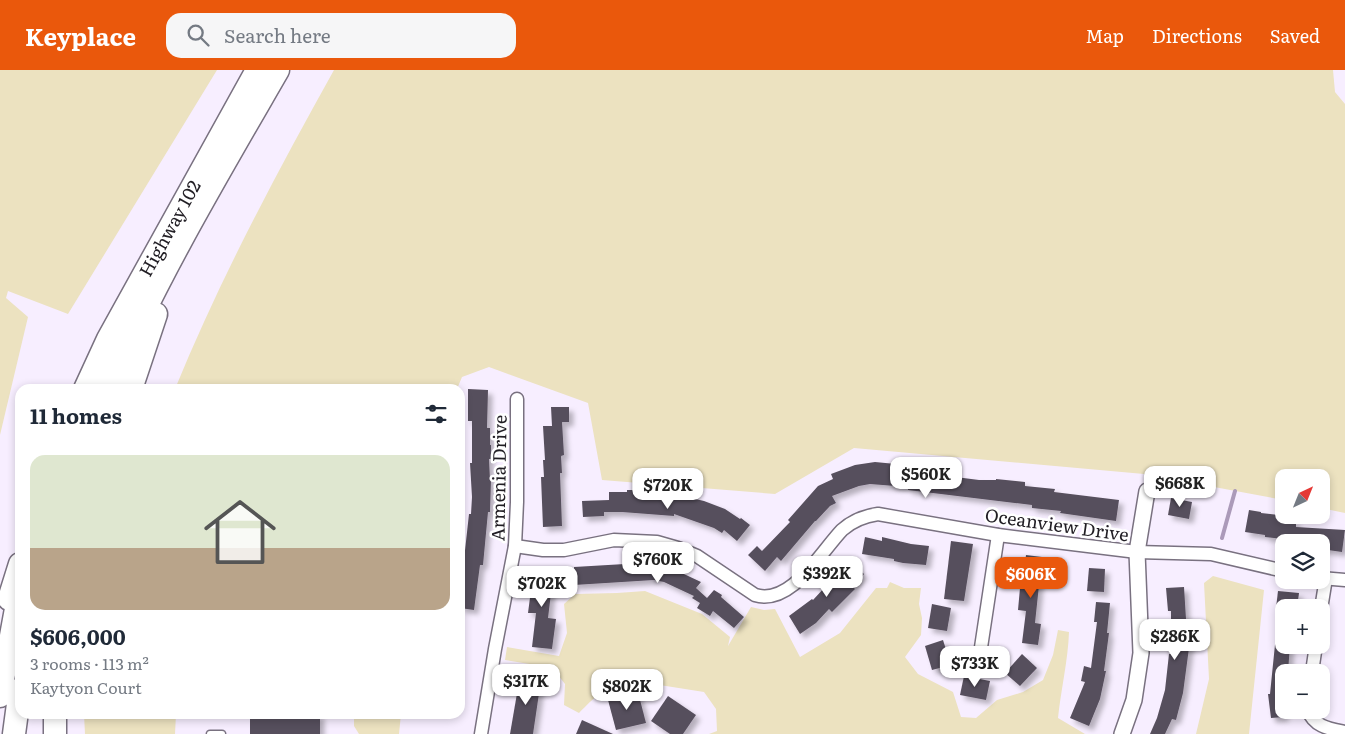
<!DOCTYPE html>
<html lang="en">
<head>
<meta charset="utf-8">
<style>
  :root { --surface:#fff; --page:#f6f6f7; --text:#1f2937; --muted:#747a83; --line:#e0e1e3; --accent:#ea580c }
  body { margin:0; font-family:Literata,serif; background:var(--page); color:var(--text); height:100vh; display:flex; flex-direction:column; font-size:19px; white-space:nowrap }
  * { box-sizing:border-box; margin:0 }
  p { font-size:16px; color:var(--muted) }
  .icon { flex:none; width:28px; height:28px; fill:none; stroke:currentColor; stroke-width:2; stroke-linecap:round; stroke-linejoin:round }
  .map { position:relative; flex:1; overflow:hidden }
  .side { position:absolute; left:15px; top:314px; width:450px; height:335px; display:flex; flex-direction:column; background:var(--surface); border-radius:15px; box-shadow:0 2px 8px #0003 }
  .side>* { flex:none }
  .needle { width:32px; rotate:43deg }
  .controls { position:absolute; left:1275px; top:399px; display:grid; gap:10px }
  .controls a { display:grid; place-items:center; width:55px; height:55px; border-radius:10px; background:var(--surface); box-shadow:0 2px 8px #0003; font-size:25px }
  .price { position:absolute; translate:-50% -42px; padding:0 11px; border-radius:10px; background:#fff; color:#222; font-size:16px; line-height:32px; filter:drop-shadow(0 1px 2px #0008) }
  .price::after { content:''; position:absolute; left:50%; top:30px; width:15px; height:11px; margin-left:-8px; background:inherit; clip-path:polygon(0 0,100% 0,50% 100%) }
  .price.on { background:var(--accent); color:#fff }
  ul { padding:0; list-style:none }
  li { display:grid; align-content:center; gap:10px; height:265px; padding:0 15px }
  li+li { border-top:1px solid var(--line) }
  li span { display:grid; place-items:center; height:155px; border-radius:15px; color:#555 }
  li>.icon { margin-inline-start:auto }
  span .icon { width:90px; height:90px; fill:#fffc; stroke-width:1 }
  li b { font-size:21px }
  h2 { display:flex; justify-content:space-between; align-items:center; height:60px; padding:0 15px; font-size:21px }
  header { display:flex; align-items:center; gap:30px; box-sizing:border-box; height:70px; padding:0 25px; background:var(--accent); color:#fff }
  header strong { font-size:24px }
  nav { display:flex; gap:28px; margin-inline-start:auto; font-size:18px }
  .search { width:350px; height:45px; background:var(--page); display:flex; align-items:center; gap:12px; box-sizing:border-box; padding:0 18px; border-radius:15px; color:var(--muted); font-size:19px }
  .map>svg:first-child { display:block }
  .green { fill:#ece2c0 }
  .lines { fill:none; stroke-linecap:round; stroke-linejoin:round }
  .stream { stroke:#ab9ab9; stroke-width:4 }
  .building { fill:#574f5d; filter:url(#shadow) }
  .service-casing { stroke:#797180; stroke-width:9 }
  .minor-casing { stroke:#797180; stroke-width:15 }
  .tertiary-casing { stroke:#797180; stroke-width:18 }
  .motorway-casing { stroke:#797180; stroke-width:25 }
  .service { stroke:#fff; stroke-width:6 }
  .minor { stroke:#fff; stroke-width:12 }
  .tertiary { stroke:#fff; stroke-width:15 }
  .motorway { stroke:#fff; stroke-width:22 }
  .labels { text-anchor:middle; dominant-baseline:central; stroke-width:5; stroke-linejoin:round; paint-order:stroke }
  .street-label { font-size:18px; fill:#211e24; stroke:#fff }
</style>
</head>
<body>
<header>
<strong>Keyplace</strong>
<div class="search"><svg class="icon" aria-label="search" viewBox="0 0 24 24"><circle cx="10" cy="10" r="6"/><path d="M15 15l6 6"/></svg>Search here</div>
<nav><a>Map</a><a>Directions</a><a>Saved</a></nav>
</header>
<div class="map">
<svg width="1345" height="664" viewBox="0 0 1345 664">
  <defs>
    <filter id="shadow"><feDropShadow dx="4.5" dy="4.5" stdDeviation="2.5" flood-color="#0004"/></filter>
  </defs>
  <rect width="100%" height="100%" fill="#f7eeff"/>
  <g class="green">
    <polygon points="0,0 217,0 68,244 8,221 6,228 28,247 0,365"/>
    <path d="M334 0H1333L1335 22 1345 34V443L1321 438V408H1284V430L1144 404 854 378 775 424 602 410 588 333 489 297 462 307 457 319H175C220 209 276 104 334 0Z"/>
    <polygon points="1213,506 1264,520 1249,664 1196,664 1209,609 1204,513"/>
    <path d="M890 512 904 518H921L919 534 922 548 921 565 905 587 918 604 953 622 961 647 976 648 997 630 1023 622 1043 610 1053 585 1058 560 1069 562C1068 591 1061 619 1058 648L1085 664H709L717 661 716 639 704 622 628 610C608 613 593 629 579 643L564 635 565 614 554 600V598L505 590 507 577 559 586 567 563 564 534 575 524 617 523 645 521 702 544 730 567 728 576 751 537 764 540 775 539 800 587 840 563 876 518H887Z"/>
    <polygon points="84,644 176,644 175,664 85,664"/>
    <polygon points="354,644 401,644 399,664 359,664 354,656"/>
  </g>
  <g class="lines">
    <polyline class="stream" points="1222,468 1235,421"/>
  </g>
  <g class="building">
    <polygon points="468,319 488,320 487,358 490,358 490,375 491,375 491,389 489,389 490,410 491,410 490,442 488,442 483,495 480,495 474,540 460,538 460,526 469,444 471,444 472,427 470,393 472,393 472,351 468,351"/>
    <polygon points="551,337 569,337 569,352 562,352 564,385 561,386 562,403 560,403 562,456 543,457 541,407 544,407 543,390 545,390 543,356 552,356"/>
    <polygon points="875,392 906,395 906,399 940,405 979,410 996,410 996,409 1025,412 1025,416 1055,419 1054,422 1119,430 1116,451 1060,443 1061,441 1032,438 1032,435 908,420 908,417 870,414 859,416 832,426 836,433 830,436 816,451 815,451 781,491 777,487 765,501 748,485 757,476 762,481 790,452 788,450 818,416 833,409 831,404 855,395"/>
    <polygon points="627,420 640,420 640,421 687,427 704,431 725,439 740,449 741,448 750,455 737,471 724,460 722,463 714,458 674,444 674,446 622,442 604,442 604,446 583,447 582,431 609,430 609,422 627,422"/>
    <polygon points="1171,428 1192,432 1189,449 1168,445"/>
    <polygon points="1249,440 1261,442 1261,443 1279,445 1278,449 1296,451 1296,457 1345,460 1342,482 1321,479 1321,472 1282,472 1283,469 1265,467 1265,465 1245,462"/>
    <polygon points="865,467 882,471 882,467 911,474 929,476 926,495 903,493 894,491 894,489 862,484"/>
    <polygon points="951,471 973,474 964,531 944,529"/>
    <polygon points="1026,485 1042,487 1035,553 1041,554 1038,575 1022,573 1026,541 1018,540 1020,518 1022,518"/>
    <polygon points="647,491 672,497 671,498 701,512 696,518 707,528 714,520 722,525 721,527 744,547 734,558 713,541 710,546 697,538 700,533 692,528 694,526 664,512 654,510 574,515 574,497 625,494 625,492"/>
    <polygon points="849,491 864,504 853,517 855,519 832,542 829,539 816,553 800,564 789,546 812,529 813,530"/>
    <polygon points="534,497 554,499 548,548 556,549 552,579 532,577 536,543 528,543"/>
    <polygon points="1089,498 1105,499 1104,522 1087,521"/>
    <polygon points="1184,517 1186,549 1190,549 1190,578 1189,578 1183,623 1176,650 1172,649 1165,664 1150,664 1157,648 1165,620 1169,584 1171,584 1171,541 1168,541 1166,518"/>
    <polygon points="1278,521 1299,523 1297,538 1276,538"/>
    <polygon points="1096,532 1110,533 1107,563 1109,563 1104,601 1106,601 1100,629 1089,656 1070,648 1085,612 1081,611 1084,596 1091,598 1097,552 1094,552"/>
    <polygon points="932,534 951,538 947,561 928,558"/>
    <polygon points="1278,545 1284,545 1284,575 1290,575 1288,602 1284,602 1284,647 1271,648 1268,624 1270,624"/>
    <polygon points="943,570 951,595 932,600 925,576"/>
    <polygon points="1022,584 1037,598 1020,616 1005,603"/>
    <polygon points="520,606 541,610 533,664 510,664"/>
    <polygon points="964,606 990,611 986,630 960,625"/>
    <polygon points="638,622 646,653 616,660 608,630"/>
    <polygon points="668,626 696,645 683,664 670,664 651,651"/>
    <rect x="250" y="644" width="70" height="20"/>
    <polygon points="582,650 613,664 576,664"/>
  </g>
  <g class="lines">
    <defs>
      <polyline id="service" points="210,664 222,664"/>
      <g id="minor">
        <path d="M515 476 543 480H564L614 470 657 472 678 478 697 486 755 525C791 536 820 483 842 460 853 450 864 446 878 444L998 465 1137 482 1211 484 1284 501"/>
        <polyline points="1321,508 1345,510"/>
        <polyline points="1321,539 1326,508"/>
        <polyline points="980,584 998,465"/>
        <polyline points="1312,602 1316,575"/>
        <path d="M1308 640C1314 657 1330 659 1345 662"/>
        <polyline points="481,664 495,579 515,476 517,432 517,329"/>
      </g>
      <polyline id="tertiary" points="1122,664 1134,630 1141,583 1137,482 1147,421"/>
      <g id="motorway">
        <polyline points="85,319 108,269 257,0"/>
        <path d="M108 319C156 208 218 104 278 0"/>
        <polyline points="131,319 156,244"/>
        <polyline points="9,529 20,494"/>
        <polyline points="0,626 20,517"/>
        <polyline points="14,664 20,619"/>
        <polyline points="55,664 55,644"/>
      </g>
    </defs>
    <use href="#service" class="service-casing"/>
    <use href="#minor" class="minor-casing"/>
    <use href="#tertiary" class="tertiary-casing"/>
    <use href="#motorway" class="motorway-casing"/>
    <use href="#service" class="service"/>
    <use href="#minor" class="minor"/>
    <use href="#tertiary" class="tertiary"/>
    <use href="#motorway" class="motorway"/>
  </g>
  <g class="labels">
    <g class="street-label">
      <text transform="translate(169 158) rotate(-61)">Highway 102</text>
      <text transform="translate(498 408) rotate(-89)">Armenia Drive</text>
      <text transform="translate(1057 454) rotate(8)">Oceanview Drive</text>
    </g>
  </g>
</svg>
<div class="controls">
<a><svg class="needle" viewBox="-14 -14 28 28"><path d="M0-13l5 13h-10z" fill="#e53935"/><path d="M0 13l5-13h-10z" fill="#747a83"/></svg></a>
<a><svg class="icon" aria-label="layers" viewBox="0 0 24 24"><path d="M12 4l9 5-9 5-9-5zM3 14l9 5 9-5"/></svg></a>
<a>+</a>
<a>−</a>
</div>
<b class="price" style="left:926px;top:429px">$560K</b>
<b class="price" style="left:1180px;top:438px">$668K</b>
<b class="price" style="left:668px;top:440px">$720K</b>
<b class="price" style="left:658px;top:514px">$760K</b>
<b class="price" style="left:827px;top:528px">$392K</b>
<b class="price on" style="left:1031px;top:529px">$606K</b>
<b class="price" style="left:542px;top:538px">$702K</b>
<b class="price" style="left:1175px;top:591px">$286K</b>
<b class="price" style="left:975px;top:618px">$733K</b>
<b class="price" style="left:526px;top:636px">$317K</b>
<b class="price" style="left:627px;top:641px">$802K</b>
<section class="side">
<h2>11 homes<svg class="icon" aria-label="filters" viewBox="0 0 24 24"><path d="M4 7h16M4 17h16"/><circle cx="9" cy="7" r="2"/><circle cx="15" cy="17" r="2"/></svg></h2>
<ul>
<li><span style="background:linear-gradient(#dfe7d0 60%,#b9a48a 0)"><svg class="icon" aria-label="home" viewBox="0 0 24 24"><path d="M3 11l9-7 9 7M6 9v11h12V9"/></svg></span><div><b>$606,000</b><p>3 rooms · 113 m²</p><p>Kaytyon Court</p></div></li>
</ul>
</section>
</div>
</body>
</html>
